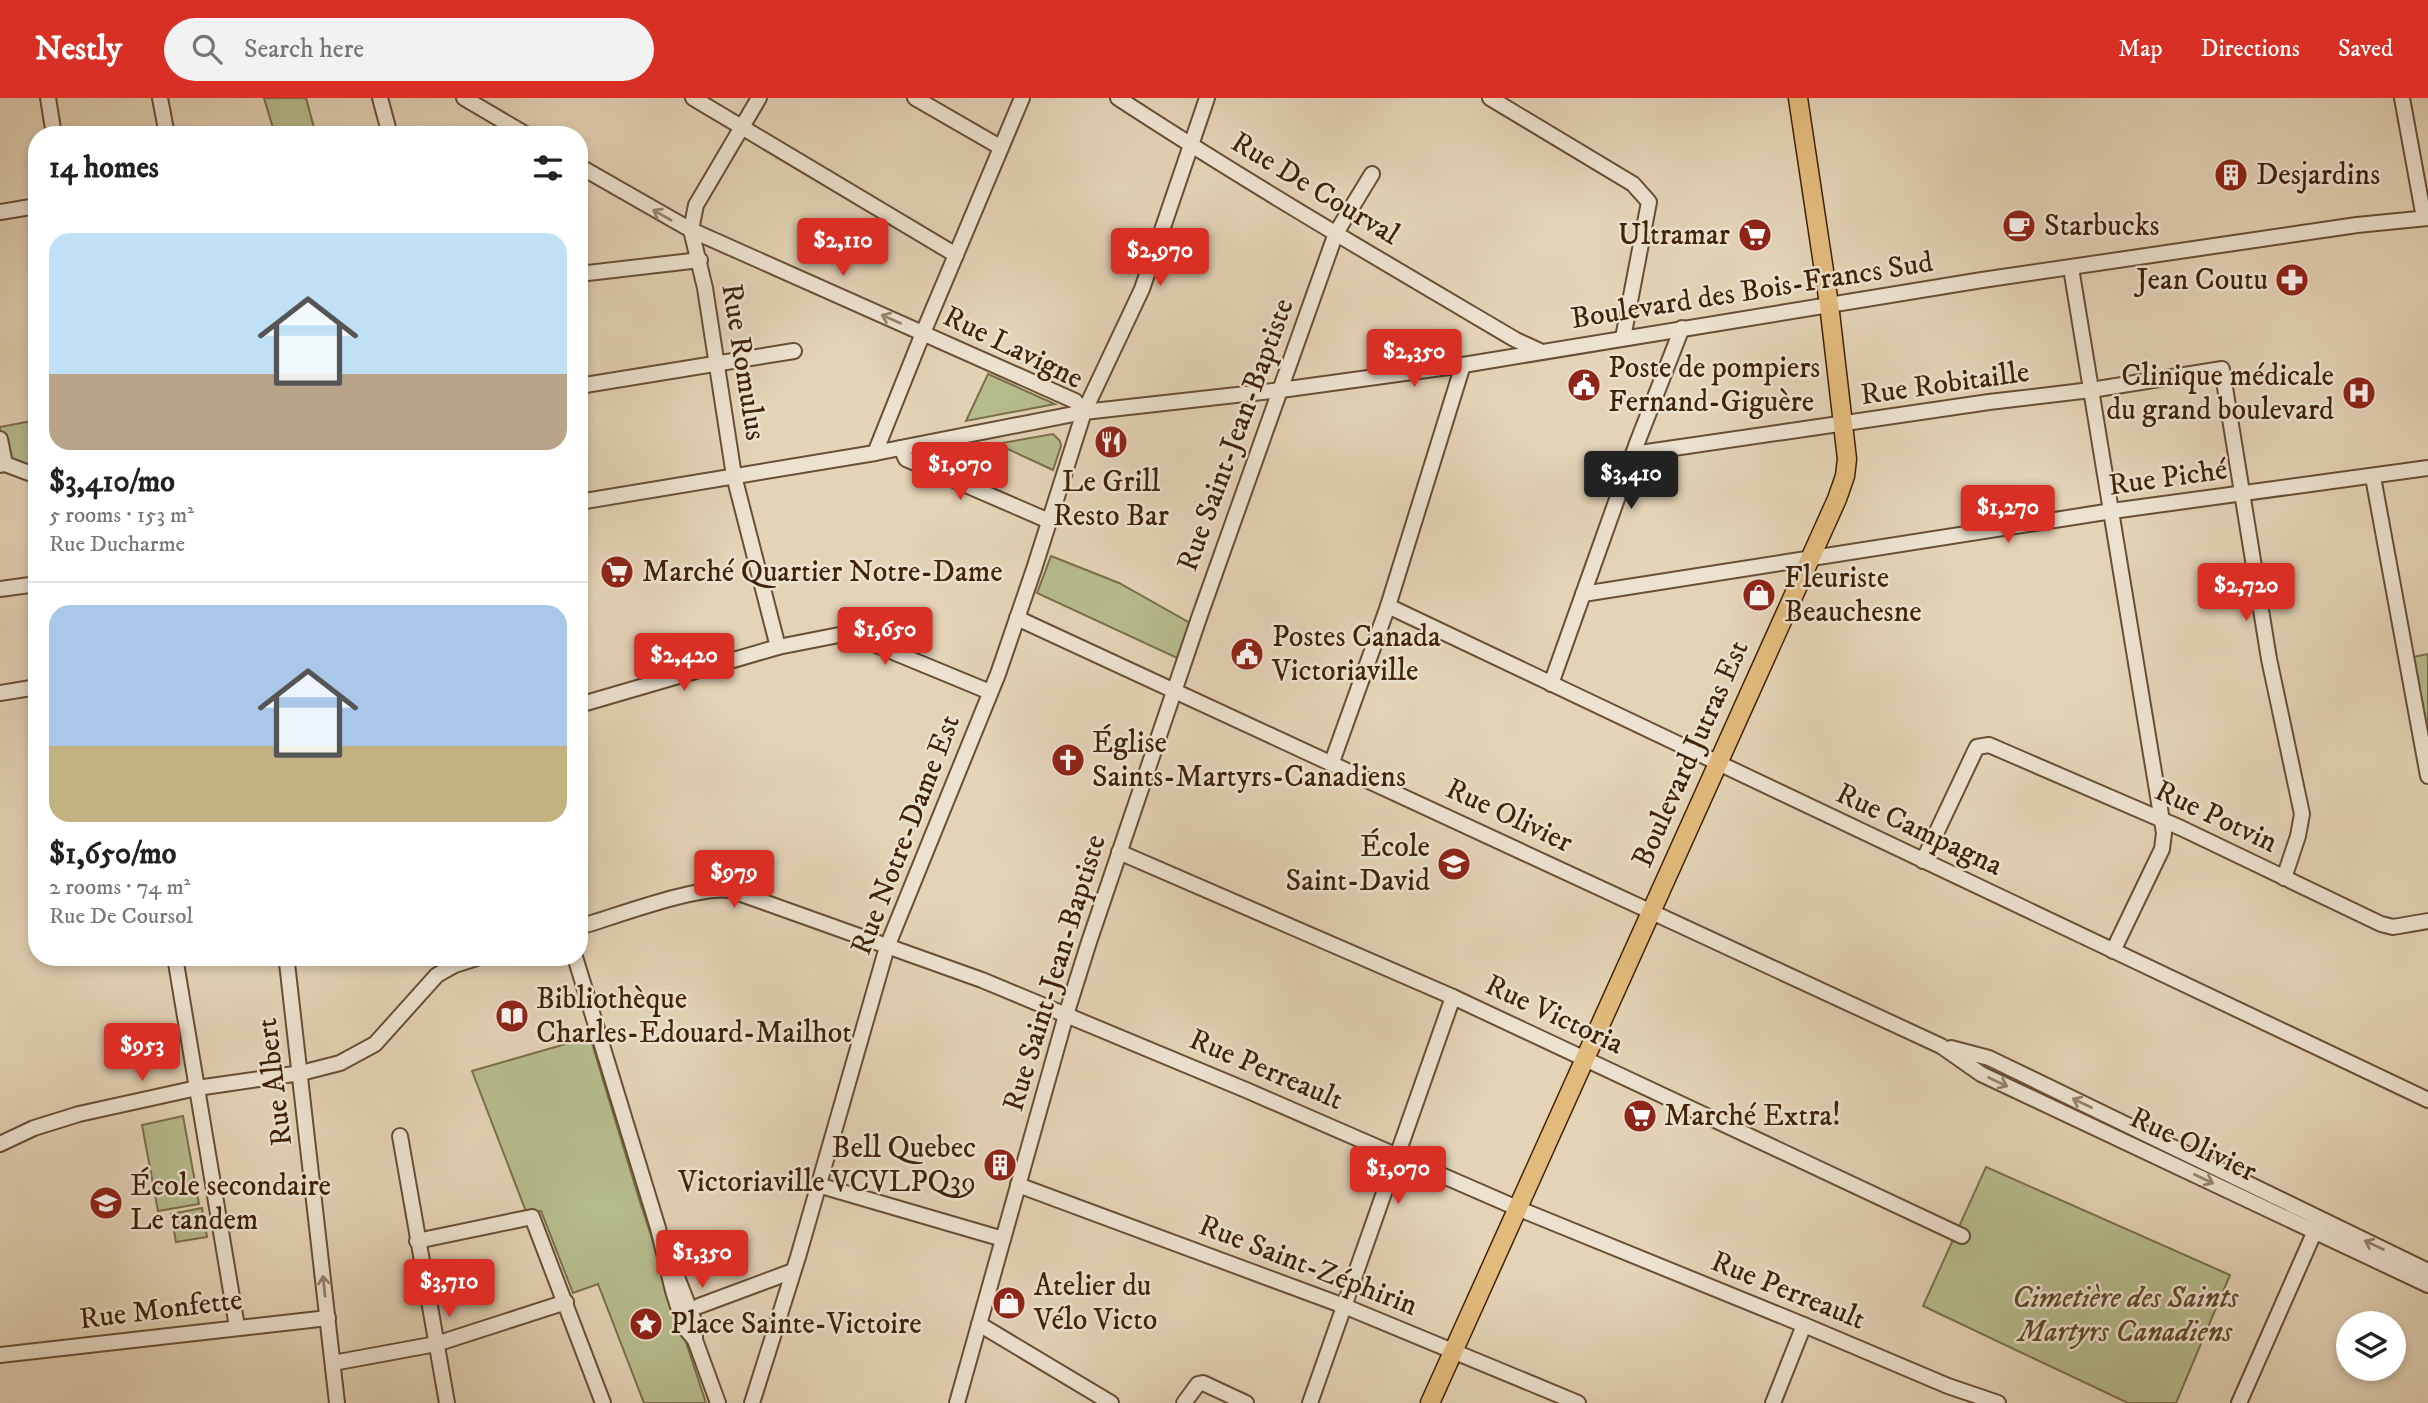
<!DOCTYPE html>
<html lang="en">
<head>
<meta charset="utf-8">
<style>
  :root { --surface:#fff; --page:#f2f2f2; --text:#222; --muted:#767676; --line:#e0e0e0; --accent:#d93025 }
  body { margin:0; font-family:"IM FELL DW Pica",serif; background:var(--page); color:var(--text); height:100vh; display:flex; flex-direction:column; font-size:26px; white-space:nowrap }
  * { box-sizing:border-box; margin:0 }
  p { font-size:23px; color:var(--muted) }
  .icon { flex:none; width:38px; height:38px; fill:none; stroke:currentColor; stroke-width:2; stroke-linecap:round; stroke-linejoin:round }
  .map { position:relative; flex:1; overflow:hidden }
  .panel { position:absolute; left:28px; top:28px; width:560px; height:840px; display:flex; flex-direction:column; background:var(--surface); border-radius:28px; box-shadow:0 4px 10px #0003 }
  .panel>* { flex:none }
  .fabs { position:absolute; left:2336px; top:1213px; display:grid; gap:14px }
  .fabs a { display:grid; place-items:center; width:70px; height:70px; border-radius:50%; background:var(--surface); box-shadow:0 4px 10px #0003; font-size:35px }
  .price { position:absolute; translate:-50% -60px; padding:0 16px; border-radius:7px; background:var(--accent); color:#fff; font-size:23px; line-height:46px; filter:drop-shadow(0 2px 4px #0008) }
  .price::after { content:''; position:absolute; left:50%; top:42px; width:21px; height:16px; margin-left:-10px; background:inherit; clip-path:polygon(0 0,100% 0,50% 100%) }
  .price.current { background:#222; color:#fff }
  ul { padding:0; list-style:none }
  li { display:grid; align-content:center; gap:14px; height:371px; padding:0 21px }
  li+li { border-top:2px solid var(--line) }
  li span { display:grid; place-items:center; height:217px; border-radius:21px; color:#555 }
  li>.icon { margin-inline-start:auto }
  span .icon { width:126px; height:126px; fill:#fffc; stroke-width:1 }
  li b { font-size:30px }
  h2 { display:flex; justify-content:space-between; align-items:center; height:84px; padding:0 21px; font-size:30px }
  header { display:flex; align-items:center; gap:42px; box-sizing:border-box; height:98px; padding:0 35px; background:var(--accent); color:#fff }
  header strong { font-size:33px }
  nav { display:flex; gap:38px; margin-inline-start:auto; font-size:24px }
  .search { width:490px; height:63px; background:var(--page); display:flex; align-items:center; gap:18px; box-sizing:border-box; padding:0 24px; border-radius:38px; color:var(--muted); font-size:26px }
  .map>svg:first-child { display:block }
  .green { fill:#b6bc8d; stroke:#7b6f4a; stroke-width:2 }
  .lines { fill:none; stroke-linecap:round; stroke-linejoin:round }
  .minor-casing { stroke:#694e34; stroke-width:18 }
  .major-casing { stroke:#402208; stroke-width:21 }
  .minor { stroke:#ede2d0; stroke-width:14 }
  .major { stroke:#e2ba7b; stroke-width:18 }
  .oneway { stroke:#96826c }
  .labels { text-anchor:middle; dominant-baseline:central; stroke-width:5; stroke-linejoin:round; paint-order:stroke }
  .poi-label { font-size:30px; fill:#402208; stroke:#ede2d0; text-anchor:start }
  .street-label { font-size:30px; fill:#402208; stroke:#ede2d0 }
  .park-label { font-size:30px; font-style:italic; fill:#5e4829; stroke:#ede2d0 }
</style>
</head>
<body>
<header>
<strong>Nestly</strong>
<div class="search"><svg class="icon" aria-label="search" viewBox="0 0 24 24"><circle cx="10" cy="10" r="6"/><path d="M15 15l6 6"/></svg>Search here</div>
<nav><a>Map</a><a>Directions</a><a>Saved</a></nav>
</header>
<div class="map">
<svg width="2428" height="1305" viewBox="0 0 2428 1305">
  <rect width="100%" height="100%" fill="#e4d3b6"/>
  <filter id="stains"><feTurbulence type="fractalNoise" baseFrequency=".00286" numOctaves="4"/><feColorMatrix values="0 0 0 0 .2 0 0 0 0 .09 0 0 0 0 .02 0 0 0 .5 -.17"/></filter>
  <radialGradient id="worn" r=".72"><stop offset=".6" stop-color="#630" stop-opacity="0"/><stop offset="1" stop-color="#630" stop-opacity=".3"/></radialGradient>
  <g class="green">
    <polygon points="264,0 306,0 316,37 275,37"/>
    <polygon points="988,276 1055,306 966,323"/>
    <polygon points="37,322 37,378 5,366 0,341 0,329"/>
    <polygon points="1053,336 1060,343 1061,348 1053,372 997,346"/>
    <polygon points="1051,458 1119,485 1190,525 1177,560 1037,495"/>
    <polygon points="2428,556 2428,633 2413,559"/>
    <polygon points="590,939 640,1104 706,1305 644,1305 598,1186 573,1195 541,1113 527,1116 472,973"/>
    <polygon points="183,1018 199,1106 158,1113 142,1027"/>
    <polygon points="1986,1069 2230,1177 2176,1305 2128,1305 1923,1208"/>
    <polygon points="202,1110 207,1139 176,1144 171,1116"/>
  </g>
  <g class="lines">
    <defs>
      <g id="minor">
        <polyline points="48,0 54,37"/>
        <polyline points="160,0 167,37"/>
        <polyline points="380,0 390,37"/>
        <polyline points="464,0 527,37"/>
        <polyline points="693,0 956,157"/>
        <polyline points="759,0 696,107 691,132 705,190 734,378 778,549"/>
        <polyline points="915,0 1000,49"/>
        <path d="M1118 0C1248 85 1382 163 1516 242L1540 253"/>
        <polyline points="1490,0 1633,86 1649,104 1623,240"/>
        <polyline points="2402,0 2424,120"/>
        <polyline points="579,68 691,132 1075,303 1084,314"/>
        <polyline points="0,114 37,108"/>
        <polyline points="2071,170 2164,735 2162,751 2113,853"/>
        <polyline points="579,176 700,162"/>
        <polyline points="579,288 794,253"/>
        <polyline points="0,341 5,366"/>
        <polyline points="901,350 906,361 1049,423"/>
        <polyline points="875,355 923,235 1022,0"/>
        <polyline points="1633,356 1989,304 2091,292 2222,271 2269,561 2302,716 2298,738 2284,780"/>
        <polyline points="0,367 5,366 37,378"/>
        <polyline points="2373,379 2428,678"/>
        <polyline points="579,404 875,355 1084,314 1281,292 1463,267 1982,182 2357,127 2428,120"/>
        <polyline points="0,491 37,486"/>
        <polyline points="1583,496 2112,413 2428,370"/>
        <polyline points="1388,508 2428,1002"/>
        <polyline points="1017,520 1941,948 1981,976 2428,1187"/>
        <polyline points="1551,586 1637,345 1682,230"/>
        <polyline points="0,595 37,589"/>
        <polyline points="579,607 778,549 839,537 864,542 990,594"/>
        <polyline points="1332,664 1388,508 1463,267"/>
        <polyline points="1119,754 1453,899 1962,1138"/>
        <polyline points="1923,763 1974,655 1977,649 1989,647 2181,730 2381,826 2393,829 2428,823"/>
        <path d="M579 829C614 819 698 787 730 792L982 882 1246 992 1517 1110 1804 1227 1948 1288 1998 1305"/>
        <polyline points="175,859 237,1229"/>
        <polyline points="575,859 658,1130 673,1193 685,1230 695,1242 718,1305"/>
        <polyline points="287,865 337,1305"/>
        <polyline points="1951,950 1989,960 2428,1173"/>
        <polyline points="400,1038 447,1305"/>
        <polyline points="0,1046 34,1030 79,1016 197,990 301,975 340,965 375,946 437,877 455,867 480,859"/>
        <polyline points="818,1087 1003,1141"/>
        <polyline points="1018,1087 1344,1208 1578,1305"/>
        <polyline points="417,1143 532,1119 603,1305"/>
        <polyline points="672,1166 695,1225 695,1242"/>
        <polyline points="699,1208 793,1173"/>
        <polyline points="979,1226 1111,1305"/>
        <polyline points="0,1257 328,1220"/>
        <polyline points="333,1265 436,1246 566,1204"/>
        <polyline points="752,1305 798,1159 887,849 998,576 1034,471 1084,314 1142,191 1207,0"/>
        <polyline points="957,1305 1066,917 1089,844 1199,520 1336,135 1372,76"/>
        <polyline points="1184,1305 1198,1286 1203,1285 1246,1305"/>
        <polyline points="1310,1305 1453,899"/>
        <polyline points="1773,1305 1804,1227"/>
        <polyline points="2239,1305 2318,1126"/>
      </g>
      <polyline id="major" points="1430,1305 1837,401 1845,378 1847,361 1829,206 1798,0"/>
    </defs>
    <use href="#minor" class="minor-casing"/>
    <use href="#major" class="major-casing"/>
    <use href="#minor" class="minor"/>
    <use href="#major" class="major"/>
  </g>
  <defs><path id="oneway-shaft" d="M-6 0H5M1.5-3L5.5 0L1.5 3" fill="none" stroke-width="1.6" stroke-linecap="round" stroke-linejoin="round" transform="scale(1.75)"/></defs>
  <g class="oneway">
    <use href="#oneway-shaft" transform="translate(662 117) rotate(-150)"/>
    <use href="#oneway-shaft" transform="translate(891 221) rotate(-156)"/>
    <use href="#oneway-shaft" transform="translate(1998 984) rotate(25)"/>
    <use href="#oneway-shaft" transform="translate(2082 1005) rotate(-154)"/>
    <use href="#oneway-shaft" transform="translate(2204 1081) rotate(25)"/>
    <use href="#oneway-shaft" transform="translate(2374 1147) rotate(-155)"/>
    <use href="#oneway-shaft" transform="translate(324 1188) rotate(-96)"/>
  </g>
  <defs>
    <symbol id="building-disc" viewBox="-11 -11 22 22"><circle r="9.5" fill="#8f2418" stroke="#ede2d0"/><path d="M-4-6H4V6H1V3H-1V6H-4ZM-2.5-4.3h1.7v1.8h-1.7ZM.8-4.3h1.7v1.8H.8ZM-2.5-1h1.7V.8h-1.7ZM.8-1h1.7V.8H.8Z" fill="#fff"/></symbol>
    <symbol id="cafe-disc" viewBox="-11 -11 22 22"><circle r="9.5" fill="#8f2418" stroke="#ede2d0"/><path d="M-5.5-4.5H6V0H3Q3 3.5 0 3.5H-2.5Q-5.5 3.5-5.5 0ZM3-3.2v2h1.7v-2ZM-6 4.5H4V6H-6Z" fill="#fff"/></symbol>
    <symbol id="supermarket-disc" viewBox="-11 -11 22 22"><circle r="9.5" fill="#8f2418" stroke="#ede2d0"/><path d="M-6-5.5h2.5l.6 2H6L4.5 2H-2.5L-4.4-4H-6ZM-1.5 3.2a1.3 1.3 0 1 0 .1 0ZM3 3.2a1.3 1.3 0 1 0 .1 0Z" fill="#fff"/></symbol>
    <symbol id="pharmacy-disc" viewBox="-11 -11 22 22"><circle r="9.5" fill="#8f2418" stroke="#ede2d0"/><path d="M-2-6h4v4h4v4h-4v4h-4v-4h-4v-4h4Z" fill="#fff"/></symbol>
    <symbol id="civic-disc" viewBox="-11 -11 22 22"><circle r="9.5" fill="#8f2418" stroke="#ede2d0"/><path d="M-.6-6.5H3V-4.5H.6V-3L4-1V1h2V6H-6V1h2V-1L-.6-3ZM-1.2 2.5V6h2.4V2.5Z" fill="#fff"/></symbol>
    <symbol id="hospital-disc" viewBox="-11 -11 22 22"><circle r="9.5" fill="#8f2418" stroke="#ede2d0"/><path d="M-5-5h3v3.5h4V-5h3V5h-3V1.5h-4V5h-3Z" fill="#fff"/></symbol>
    <symbol id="restaurant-disc" viewBox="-11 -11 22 22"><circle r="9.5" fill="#8f2418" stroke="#ede2d0"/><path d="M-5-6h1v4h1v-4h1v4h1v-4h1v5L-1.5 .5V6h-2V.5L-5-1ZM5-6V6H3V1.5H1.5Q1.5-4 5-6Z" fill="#fff"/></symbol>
    <symbol id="shop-disc" viewBox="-11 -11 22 22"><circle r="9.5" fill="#8f2418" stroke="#ede2d0"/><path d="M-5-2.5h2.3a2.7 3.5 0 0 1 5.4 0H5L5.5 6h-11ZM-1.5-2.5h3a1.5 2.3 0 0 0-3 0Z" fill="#fff"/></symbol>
    <symbol id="church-disc" viewBox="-11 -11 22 22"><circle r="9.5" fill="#8f2418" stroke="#ede2d0"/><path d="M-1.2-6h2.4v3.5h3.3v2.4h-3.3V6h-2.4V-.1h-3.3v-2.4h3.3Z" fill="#fff"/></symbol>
    <symbol id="school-disc" viewBox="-11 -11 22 22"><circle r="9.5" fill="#8f2418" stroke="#ede2d0"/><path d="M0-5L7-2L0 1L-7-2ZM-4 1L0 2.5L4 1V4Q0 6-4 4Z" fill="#fff"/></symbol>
    <symbol id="library-disc" viewBox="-11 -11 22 22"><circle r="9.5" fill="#8f2418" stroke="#ede2d0"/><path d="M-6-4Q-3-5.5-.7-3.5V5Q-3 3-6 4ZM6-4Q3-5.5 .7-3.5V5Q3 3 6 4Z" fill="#fff"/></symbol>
    <symbol id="sight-disc" viewBox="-11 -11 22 22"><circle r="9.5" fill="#8f2418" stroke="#ede2d0"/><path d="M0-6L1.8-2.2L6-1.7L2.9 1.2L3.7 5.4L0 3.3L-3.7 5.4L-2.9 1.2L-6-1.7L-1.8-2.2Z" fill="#fff"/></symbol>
  </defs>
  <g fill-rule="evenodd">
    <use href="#building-disc" x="2212" y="58" width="38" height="38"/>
    <use href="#cafe-disc" x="2000" y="109" width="38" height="38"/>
    <use href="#supermarket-disc" x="1736" y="118" width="38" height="38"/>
    <use href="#pharmacy-disc" x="2273" y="163" width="38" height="38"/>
    <use href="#civic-disc" x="1565" y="268" width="38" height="38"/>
    <use href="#hospital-disc" x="2340" y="276" width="38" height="38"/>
    <use href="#restaurant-disc" x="1092" y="325" width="38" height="38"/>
    <use href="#supermarket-disc" x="598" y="455" width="38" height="38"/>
    <use href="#shop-disc" x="1740" y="478" width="38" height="38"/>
    <use href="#civic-disc" x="1228" y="537" width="38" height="38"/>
    <use href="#church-disc" x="1049" y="643" width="38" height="38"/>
    <use href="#school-disc" x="1435" y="747" width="38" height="38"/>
    <use href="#library-disc" x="493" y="899" width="38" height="38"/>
    <use href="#supermarket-disc" x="1621" y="999" width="38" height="38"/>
    <use href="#building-disc" x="981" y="1048" width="38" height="38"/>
    <use href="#school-disc" x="87" y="1086" width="38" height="38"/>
    <use href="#shop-disc" x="990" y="1186" width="38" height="38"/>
    <use href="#sight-disc" x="627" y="1207" width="38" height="38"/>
  </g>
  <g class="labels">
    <g class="poi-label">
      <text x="2256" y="77">Desjardins</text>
      <text x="2044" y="128">Starbucks</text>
      <text x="1730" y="137" text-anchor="end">Ultramar</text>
      <text x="2268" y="182" text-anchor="end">Jean Coutu</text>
      <text x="1608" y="270">Poste de pompiers<tspan x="1608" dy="34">Fernand-Giguère</tspan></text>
      <text x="2334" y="278" text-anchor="end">Clinique médicale<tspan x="2334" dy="34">du grand boulevard</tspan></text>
      <text x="1111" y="384" text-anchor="middle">Le Grill<tspan x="1111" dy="34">Resto Bar</tspan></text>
      <text x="642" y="474">Marché Quartier Notre-Dame</text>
      <text x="1784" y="480">Fleuriste<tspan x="1784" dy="34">Beauchesne</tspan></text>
      <text x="1272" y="539">Postes Canada<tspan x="1272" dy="34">Victoriaville</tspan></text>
      <text x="1092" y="645">Église<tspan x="1092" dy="34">Saints-Martyrs-Canadiens</tspan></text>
      <text x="1430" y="749" text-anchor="end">École<tspan x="1430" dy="34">Saint-David</tspan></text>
      <text x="536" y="901">Bibliothèque<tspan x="536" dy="34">Charles-Edouard-Mailhot</tspan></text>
      <text x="1664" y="1018">Marché Extra!</text>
      <text x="976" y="1050" text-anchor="end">Bell Quebec<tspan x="976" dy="34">Victoriaville VCVLPQ39</tspan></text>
      <text x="130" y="1088">École secondaire<tspan x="130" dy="34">Le tandem</tspan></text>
      <text x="1034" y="1188">Atelier du<tspan x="1034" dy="34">Vélo Victo</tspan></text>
      <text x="670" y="1226">Place Sainte-Victoire</text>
    </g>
    <g class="street-label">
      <text transform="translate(1315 91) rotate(31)">Rue De Courval</text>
      <text transform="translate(1752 193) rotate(-9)">Boulevard des Bois-Francs Sud</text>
      <text transform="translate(1013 250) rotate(26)">Rue Lavigne</text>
      <text transform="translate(743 264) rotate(81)">Rue Romulus</text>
      <text transform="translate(1945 286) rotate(-8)">Rue Robitaille</text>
      <text transform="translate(1236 337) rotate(-70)">Rue Saint-Jean-Baptiste</text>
      <text transform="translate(2168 380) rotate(-8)">Rue Piché</text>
      <text transform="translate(1691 656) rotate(-66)">Boulevard Jutras Est</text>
      <text transform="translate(1509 718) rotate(25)">Rue Olivier</text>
      <text transform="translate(2216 719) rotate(25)">Rue Potvin</text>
      <text transform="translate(1919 732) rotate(25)">Rue Campagna</text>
      <text transform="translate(906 737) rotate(-69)">Rue Notre-Dame Est</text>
      <text transform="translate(1055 875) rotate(-73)">Rue Saint-Jean-Baptiste</text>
      <text transform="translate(1554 917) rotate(25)">Rue Victoria</text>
      <text transform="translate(1266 972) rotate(23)">Rue Perreault</text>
      <text transform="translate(275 984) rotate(-97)">Rue Albert</text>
      <text transform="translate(2193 1047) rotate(25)">Rue Olivier</text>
      <text transform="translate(1308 1168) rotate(21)">Rue Saint-Zéphirin</text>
      <text transform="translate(1788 1193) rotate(22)">Rue Perreault</text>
      <text transform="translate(161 1212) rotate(-7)">Rue Monfette</text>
    </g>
    <g class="park-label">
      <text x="2125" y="1200">Cimetière des Saints<tspan x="2125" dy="34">Martyrs Canadiens</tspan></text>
    </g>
  </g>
  <rect width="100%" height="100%" filter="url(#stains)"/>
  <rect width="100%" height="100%" fill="url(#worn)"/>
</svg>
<div class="fabs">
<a><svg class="icon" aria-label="layers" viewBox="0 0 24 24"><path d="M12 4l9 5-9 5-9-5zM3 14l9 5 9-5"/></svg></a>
</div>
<b class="price" style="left:843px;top:180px">$2,110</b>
<b class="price" style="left:1160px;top:190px">$2,970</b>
<b class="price" style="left:1414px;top:291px">$2,350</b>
<b class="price" style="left:960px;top:404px">$1,070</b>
<b class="price current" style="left:1631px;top:413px">$3,410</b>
<b class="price" style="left:2008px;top:447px">$1,270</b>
<b class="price" style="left:2246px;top:525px">$2,720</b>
<b class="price" style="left:885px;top:569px">$1,650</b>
<b class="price" style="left:684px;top:595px">$2,420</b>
<b class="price" style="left:734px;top:812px">$979</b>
<b class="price" style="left:142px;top:985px">$953</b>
<b class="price" style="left:1398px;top:1108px">$1,070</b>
<b class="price" style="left:702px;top:1192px">$1,350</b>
<b class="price" style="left:449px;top:1221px">$3,710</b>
<section class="panel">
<h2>14 homes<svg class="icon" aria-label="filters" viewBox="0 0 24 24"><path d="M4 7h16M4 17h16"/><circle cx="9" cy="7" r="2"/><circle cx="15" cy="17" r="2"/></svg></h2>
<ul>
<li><span style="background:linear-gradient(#bfe0f5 65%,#b9a48a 0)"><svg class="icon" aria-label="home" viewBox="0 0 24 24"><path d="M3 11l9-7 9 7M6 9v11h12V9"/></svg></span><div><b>$3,410/mo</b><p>5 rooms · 153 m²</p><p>Rue Ducharme</p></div></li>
<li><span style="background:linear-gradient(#a9c7e8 65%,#c2b280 0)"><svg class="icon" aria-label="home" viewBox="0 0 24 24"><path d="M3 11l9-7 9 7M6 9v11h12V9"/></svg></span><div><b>$1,650/mo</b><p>2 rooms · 74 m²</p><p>Rue De Coursol</p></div></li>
</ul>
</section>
</div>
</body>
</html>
